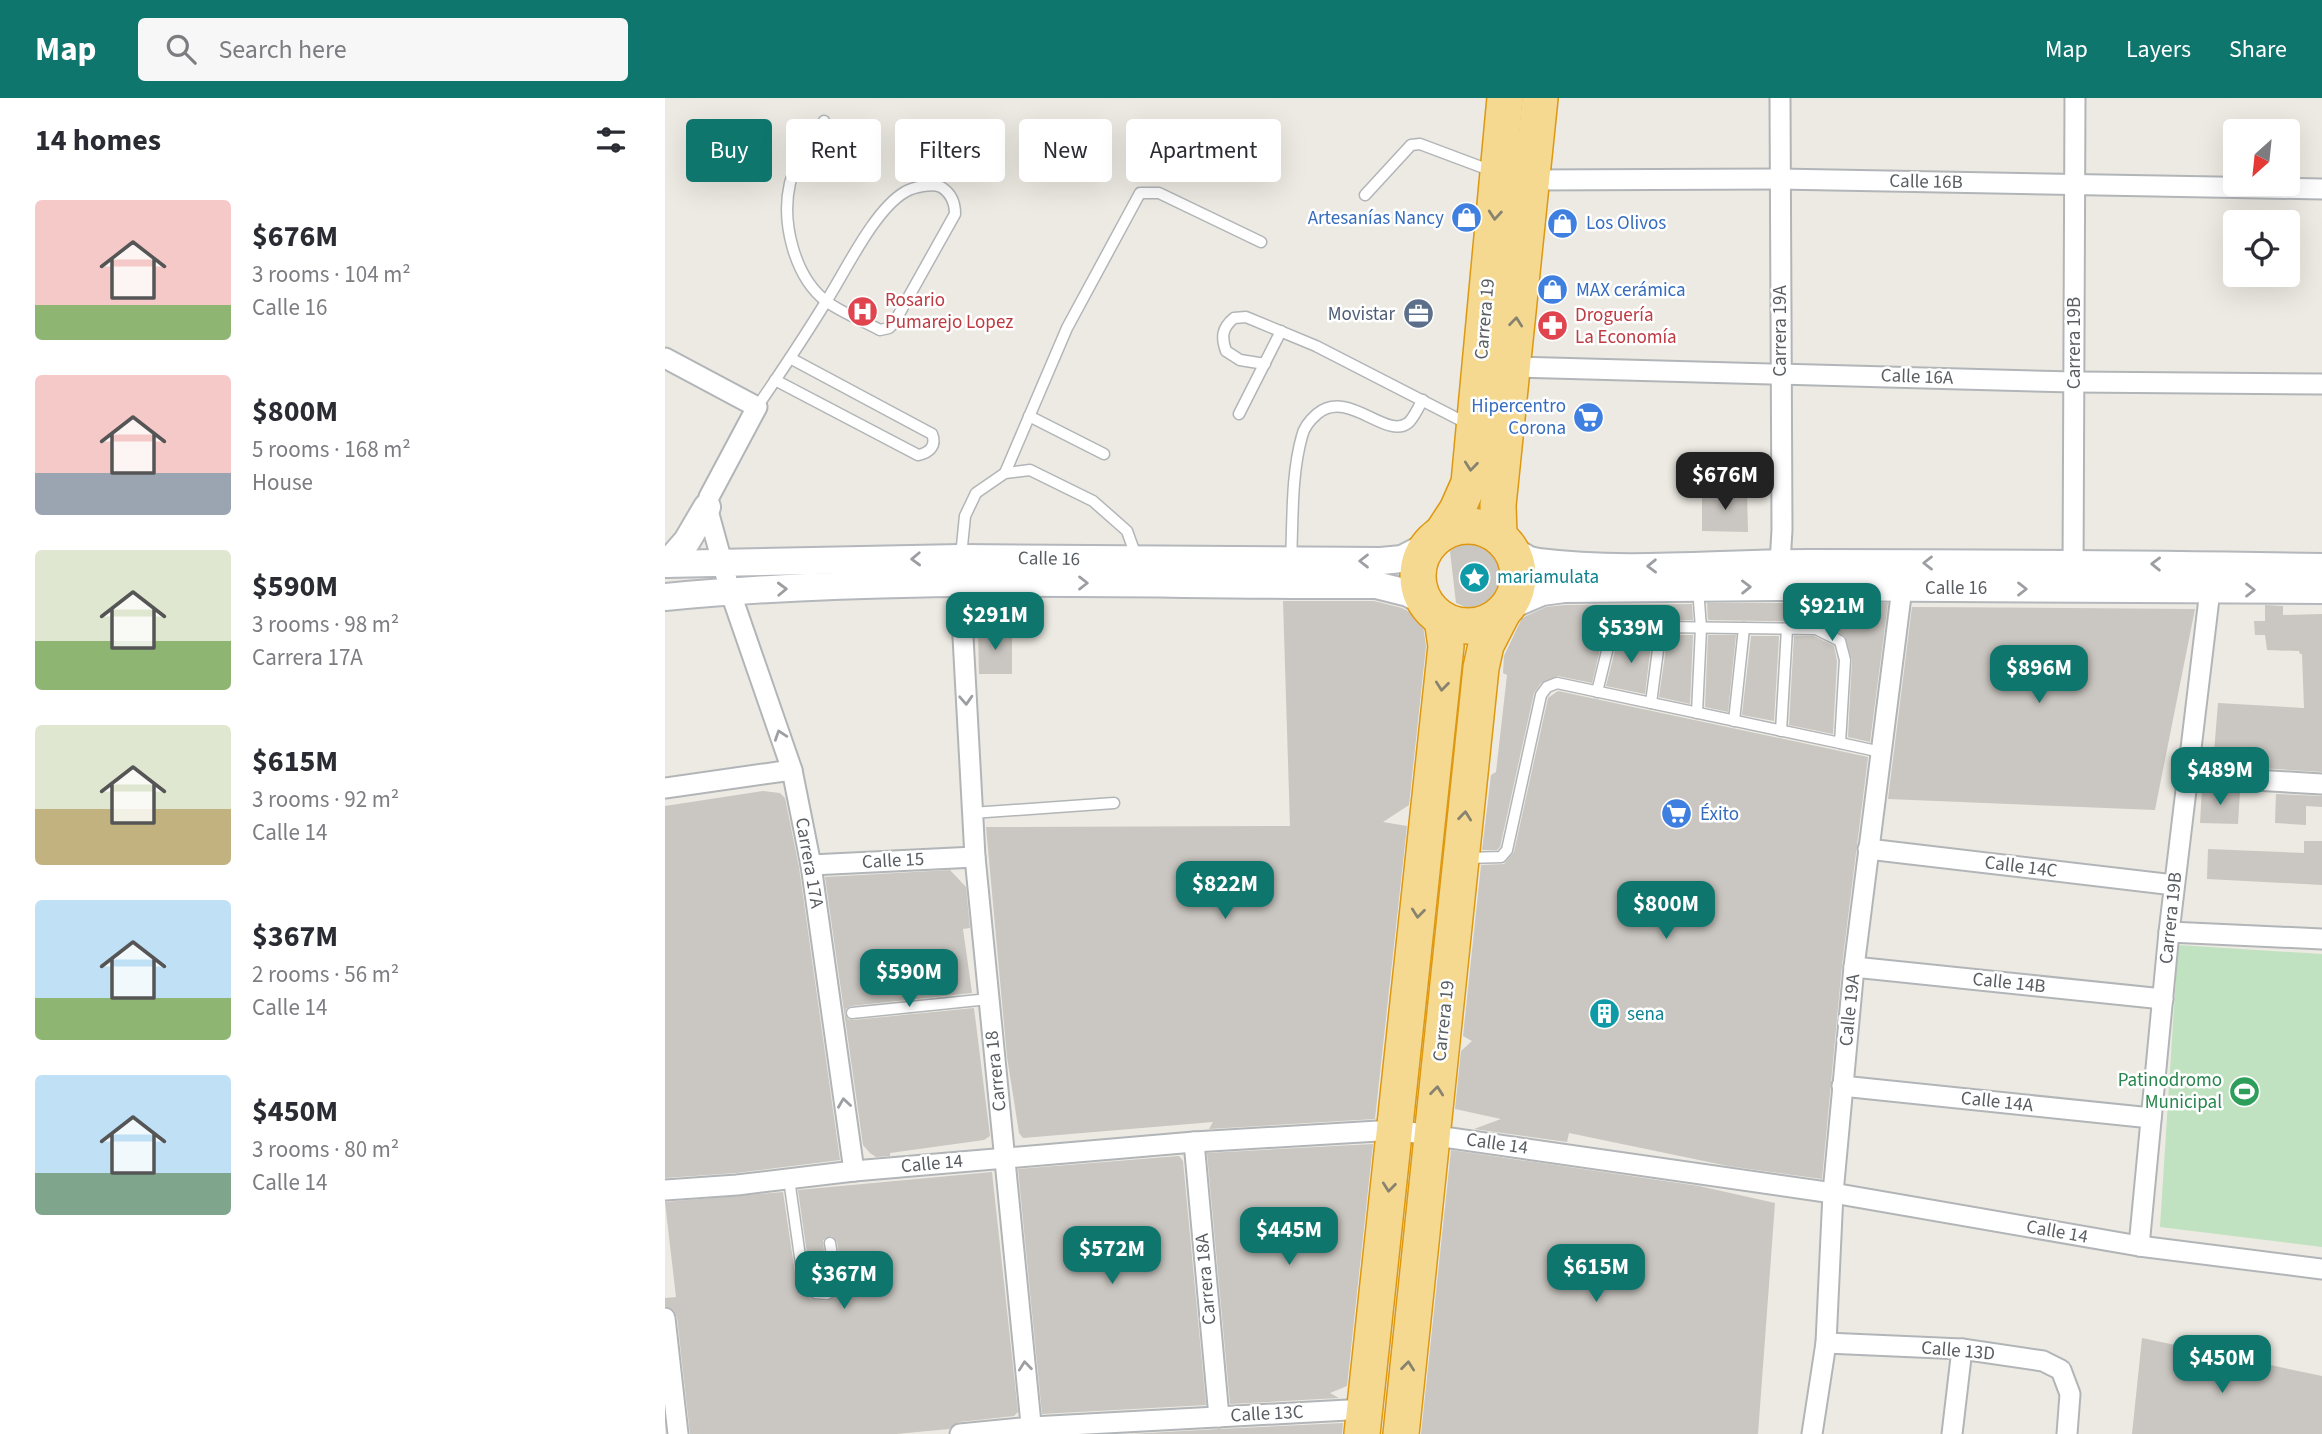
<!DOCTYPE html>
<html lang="en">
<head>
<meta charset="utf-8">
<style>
  :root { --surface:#fff; --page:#f7f7f7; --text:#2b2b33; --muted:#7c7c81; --accent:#0f766e }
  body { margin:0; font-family:"Source Sans 3",sans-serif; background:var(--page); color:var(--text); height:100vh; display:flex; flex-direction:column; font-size:26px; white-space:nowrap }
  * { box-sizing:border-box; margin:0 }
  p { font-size:23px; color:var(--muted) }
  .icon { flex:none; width:38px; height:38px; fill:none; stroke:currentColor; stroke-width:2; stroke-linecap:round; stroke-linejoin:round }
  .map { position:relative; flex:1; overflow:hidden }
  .details { display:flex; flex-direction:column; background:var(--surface); width:665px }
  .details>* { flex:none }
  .top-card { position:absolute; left:21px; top:21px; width:665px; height:63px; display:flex; gap:14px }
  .needle { width:46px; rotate:207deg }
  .fabs { position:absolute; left:1558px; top:21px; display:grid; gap:14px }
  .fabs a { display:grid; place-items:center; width:77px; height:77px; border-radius:7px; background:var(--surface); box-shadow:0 7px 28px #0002; font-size:35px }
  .price { position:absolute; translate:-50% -60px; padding:0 16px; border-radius:14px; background:var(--accent); color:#fff; font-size:23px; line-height:46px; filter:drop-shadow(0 2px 4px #0008) }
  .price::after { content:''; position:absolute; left:50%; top:42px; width:21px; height:16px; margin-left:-10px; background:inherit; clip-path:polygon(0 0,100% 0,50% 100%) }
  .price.active { background:#222; color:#fff }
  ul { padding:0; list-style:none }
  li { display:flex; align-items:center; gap:21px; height:175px; padding:0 35px }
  li span { display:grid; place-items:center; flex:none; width:196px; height:140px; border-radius:7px; color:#555 }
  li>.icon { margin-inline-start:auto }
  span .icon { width:84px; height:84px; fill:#fffc; stroke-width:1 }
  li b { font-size:30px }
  h2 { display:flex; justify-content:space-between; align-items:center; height:84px; padding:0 35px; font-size:30px }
  .pill { padding:0 24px; border-radius:7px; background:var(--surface); box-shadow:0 7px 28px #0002; font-size:24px; line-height:63px }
  .pill.active { background:var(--accent); color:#fff }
  header { display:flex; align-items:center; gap:42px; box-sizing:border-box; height:98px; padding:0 35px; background:var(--accent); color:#fff }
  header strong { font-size:33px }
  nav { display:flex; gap:38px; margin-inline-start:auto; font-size:24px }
  .search { width:490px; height:63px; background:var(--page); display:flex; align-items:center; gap:18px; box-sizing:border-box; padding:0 24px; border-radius:7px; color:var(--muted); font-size:26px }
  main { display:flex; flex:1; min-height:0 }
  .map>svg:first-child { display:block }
  .green { fill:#c1e2c0 }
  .building { fill:#cac6c1 }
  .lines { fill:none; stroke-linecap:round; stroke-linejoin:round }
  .lane-casing { stroke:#b2b5b8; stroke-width:13 }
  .street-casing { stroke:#b2b5b8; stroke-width:23 }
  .secondary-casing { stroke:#b4b7bb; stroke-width:30 }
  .highway-casing { stroke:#de9810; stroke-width:38 }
  .lane { stroke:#fff; stroke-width:10 }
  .street { stroke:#fff; stroke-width:19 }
  .secondary { stroke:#fff; stroke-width:26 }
  .highway { stroke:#f5d990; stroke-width:35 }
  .oneway { stroke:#888370 }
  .oneway2 { stroke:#9c9ea1 }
  .labels { text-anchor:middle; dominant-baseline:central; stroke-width:5; stroke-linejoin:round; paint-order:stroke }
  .street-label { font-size:19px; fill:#5a5e62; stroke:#fff }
  .shop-label { font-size:19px; fill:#366cbe; stroke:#fff; text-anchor:start }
  .health-label { font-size:19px; fill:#be3a42; stroke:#fff; text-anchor:start }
  .service-label { font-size:19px; fill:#4e5e75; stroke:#fff; text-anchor:end }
  .culture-label { font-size:19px; fill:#0d838f; stroke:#fff; text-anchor:start }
  .leisure-label { font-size:19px; fill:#27864d; stroke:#fff; text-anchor:end }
</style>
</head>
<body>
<header>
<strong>Map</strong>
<div class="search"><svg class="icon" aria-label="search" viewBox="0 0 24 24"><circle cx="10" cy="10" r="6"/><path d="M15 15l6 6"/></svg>Search here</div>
<nav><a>Map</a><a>Layers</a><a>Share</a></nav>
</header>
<main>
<section class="details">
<h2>14 homes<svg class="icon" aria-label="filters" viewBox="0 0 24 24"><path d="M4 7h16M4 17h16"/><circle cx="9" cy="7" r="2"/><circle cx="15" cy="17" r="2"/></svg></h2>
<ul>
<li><span style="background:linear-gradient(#f6c9c9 75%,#8fb573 0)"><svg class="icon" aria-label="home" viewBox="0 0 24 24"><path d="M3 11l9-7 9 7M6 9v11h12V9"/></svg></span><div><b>$676M</b><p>3 rooms · 104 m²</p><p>Calle 16</p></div></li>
<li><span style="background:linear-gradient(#f6c9c9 70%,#9aa5b1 0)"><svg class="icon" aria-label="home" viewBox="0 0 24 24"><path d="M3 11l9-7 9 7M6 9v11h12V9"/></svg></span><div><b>$800M</b><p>5 rooms · 168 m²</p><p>House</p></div></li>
<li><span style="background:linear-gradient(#dfe7d0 65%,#8fb573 0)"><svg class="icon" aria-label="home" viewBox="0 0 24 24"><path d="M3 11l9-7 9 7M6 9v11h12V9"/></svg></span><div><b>$590M</b><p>3 rooms · 98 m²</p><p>Carrera 17A</p></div></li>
<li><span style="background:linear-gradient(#dfe7d0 60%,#c2b280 0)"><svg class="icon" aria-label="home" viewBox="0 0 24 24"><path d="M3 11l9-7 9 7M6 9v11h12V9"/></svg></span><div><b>$615M</b><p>3 rooms · 92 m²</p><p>Calle 14</p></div></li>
<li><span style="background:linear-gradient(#bfe0f5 70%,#8fb573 0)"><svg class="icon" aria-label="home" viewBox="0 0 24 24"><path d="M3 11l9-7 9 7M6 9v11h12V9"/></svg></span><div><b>$367M</b><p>2 rooms · 56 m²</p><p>Calle 14</p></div></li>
<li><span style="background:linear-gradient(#bfe0f5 70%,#7fa58c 0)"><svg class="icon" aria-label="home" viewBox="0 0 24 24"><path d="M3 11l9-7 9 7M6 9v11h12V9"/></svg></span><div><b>$450M</b><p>3 rooms · 80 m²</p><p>Calle 14</p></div></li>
</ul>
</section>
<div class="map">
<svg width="1657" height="1336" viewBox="0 0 1657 1336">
  <rect width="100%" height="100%" fill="#eceae2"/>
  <polygon class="green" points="1513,847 1657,856 1657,1149 1495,1129"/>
  <g class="building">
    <polygon points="1037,392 1082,395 1083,434 1037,433"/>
    <polygon points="804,430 814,432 817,449 844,468 843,477 836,494 827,498 820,505 808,512 791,505 785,453 793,447"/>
    <polygon points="618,503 709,503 737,510 757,520 761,548 744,707 718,724 742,728 710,1021 544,1031 548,1024 358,1040 354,1035 342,959 321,729 625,728"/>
    <polygon points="1042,505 1223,505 1205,644 1183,639 1187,562 1180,538 1151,524 1043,522"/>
    <polygon points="1027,506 1028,522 996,522 958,525 936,547 927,585 893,578 876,585 869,595 835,749 832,752 817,752 826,677 831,674 842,577 838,575 839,558 857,520 881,509 900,507"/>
    <polygon points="1600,507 1618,508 1618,517 1657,516 1657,674 1548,667 1553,605 1639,610 1637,556 1635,556 1634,553 1602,552 1600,537 1590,537 1589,523 1600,523"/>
    <polygon points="1247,509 1530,511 1490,712 1223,701"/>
    <polygon points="313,532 347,533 347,576 314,576"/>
    <polygon points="987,537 980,596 941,588 950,553 966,538"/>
    <polygon points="1003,537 1028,537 1025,606 994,599"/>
    <polygon points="1043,537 1071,537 1063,614 1040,609"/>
    <polygon points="1086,538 1114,538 1109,623 1077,617"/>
    <polygon points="1129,538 1149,538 1169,548 1172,563 1168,636 1124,627"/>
    <polygon points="893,593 1203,659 1177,867 1157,1081 1063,1068 904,1035 902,1044 809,1031 836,1021 790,1011 796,953 807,943 798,938 816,767 839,766 849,754 883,600"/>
    <polygon points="1537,691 1575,693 1573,726 1535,725"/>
    <polygon points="98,693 115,695 120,700 134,769 175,1062 71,1075 0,1080 0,708"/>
    <polygon points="1611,696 1657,698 1657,709 1641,708 1641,727 1610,725"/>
    <polygon points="1639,743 1657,743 1657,787 1542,781 1543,751 1639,755"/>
    <polygon points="285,772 301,789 305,830 298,831 307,895 186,908 181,911 180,916 183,921 188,922 309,910 325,1038 319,1042 225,1055 225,1058 211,1059 205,1055 198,1047 160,779"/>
    <polygon points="708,1046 682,1288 665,1295 674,1300 565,1306 542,1055"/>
    <polygon points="786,1052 1034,1088 1110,1105 1093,1336 756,1336"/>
    <polygon points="514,1058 518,1063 541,1307 377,1316 353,1071"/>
    <polygon points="327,1074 353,1314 349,1318 294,1324 284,1331 231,1336 25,1336 12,1219 9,1212 0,1208 0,1200 11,1199 0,1104 118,1094 131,1182 146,1201 162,1203 173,1198 176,1193 177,1173 172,1144 167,1138 158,1142 162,1188 154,1188 145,1177 133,1092"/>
    <polygon points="1477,1240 1657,1278 1657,1336 1467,1336"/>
    <polygon points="678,1325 677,1336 465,1336 555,1331"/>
  </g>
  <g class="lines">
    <defs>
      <g id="lane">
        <polyline points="700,97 746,47 755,46 827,73"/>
        <path d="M600 266 575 262 561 253C556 239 557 230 569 220L581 219 651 248 803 326"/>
        <path d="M110 282 253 357C264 355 272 348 267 336L125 260"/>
        <path d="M92 309C116 274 140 238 162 202 181 172 210 111 240 94 248 89 267 85 276 89 286 95 290 104 290 116L229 225 224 230 215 232C198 223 178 215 162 204 129 179 116 124 125 85 129 69 150 40 159 23"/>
        <polyline points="574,316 616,233"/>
        <polyline points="364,318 439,356"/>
        <polyline points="340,375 402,230 475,95 494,95 596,144"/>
        <polyline points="296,458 300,418 311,395 340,375 365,372 428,403 462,433 471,458"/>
        <path d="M626 462C628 422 626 377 637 338 639 329 645 322 652 316 683 290 721 342 743 325 749 320 753 309 758 302"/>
        <polyline points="986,605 996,529"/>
        <polyline points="1032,615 1036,530 1033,490"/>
        <polyline points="1069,623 1079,530"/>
        <polyline points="1116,633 1122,531"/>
        <polyline points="1175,645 1216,654"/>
        <polyline points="307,715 449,705"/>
        <polyline points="802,760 836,759 842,752 876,597 882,589 892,585 1175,645 1180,562 1175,543 1151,531 996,529 963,531 943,549 932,594"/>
        <polyline points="187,915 324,901"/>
        <polyline points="124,1081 138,1180 150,1195 162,1196 169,1192 170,1174 165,1145"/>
      </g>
      <g id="street">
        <polyline points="1115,0 1117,432 1115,465"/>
        <polyline points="865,82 1114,81 1657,91"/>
        <polyline points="0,260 92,309 44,399 42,409 65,493 127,672 146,767 189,1073"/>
        <polyline points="846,269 1409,284 1657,286"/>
        <polyline points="1408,479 1410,0"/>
        <polyline points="295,484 310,759 367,1336"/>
        <polyline points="1522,680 1538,679 1657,686"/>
        <polyline points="0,690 127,672"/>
        <polyline points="1203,751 1509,787"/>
        <polyline points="146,767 310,759"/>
        <polyline points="1504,834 1657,841"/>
        <polyline points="1189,869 1498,901"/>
        <polyline points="1177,988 1486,1020"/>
        <polyline points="529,1044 554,1319"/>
        <polyline points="0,1092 72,1087 189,1073 529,1044 730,1032 1168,1095 1474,1148 1657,1171"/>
        <polyline points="1474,1148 1504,834 1545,492"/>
        <polyline points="0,1220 13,1336"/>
        <polyline points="1161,1245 1297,1251 1378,1263 1396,1272 1405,1296 1402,1336"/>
        <polyline points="295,1336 367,1329 701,1311"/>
        <polyline points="1147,1336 1161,1245 1168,1095 1189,869 1237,490"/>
        <polyline points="1287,1336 1297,1251"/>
      </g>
      <g id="secondary">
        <path d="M845 451 864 462 873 464C962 475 1053 465 1143 465 1314 465 1486 466 1657 469"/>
        <polyline points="0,466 296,460 716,463 737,461 764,447"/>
        <polyline points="2,466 22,443 42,409"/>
        <path d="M0 499C236 476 474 488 711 487L743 495 761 505"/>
        <polyline points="844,508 877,494 899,491 1114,489 1657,492"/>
      </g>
      <g id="highway">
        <circle cx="803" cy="478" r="50"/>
        <polyline points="777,435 792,412 804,385 840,0"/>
        <polyline points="834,438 833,407 875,0"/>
        <polyline points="697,1336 781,548 777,521"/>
        <polyline points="736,1336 816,570 821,547 838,514"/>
      </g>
    </defs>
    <use href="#lane" class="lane-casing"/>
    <use href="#street" class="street-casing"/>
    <use href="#secondary" class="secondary-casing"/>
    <use href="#highway" class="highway-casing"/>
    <use href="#lane" class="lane"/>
    <use href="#street" class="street"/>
    <use href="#secondary" class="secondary"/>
    <use href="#highway" class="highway"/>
  </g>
  <defs><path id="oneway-chevron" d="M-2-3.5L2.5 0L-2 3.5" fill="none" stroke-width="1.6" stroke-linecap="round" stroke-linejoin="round" transform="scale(1.75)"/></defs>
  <g class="oneway">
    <use href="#oneway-chevron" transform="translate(830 117) rotate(95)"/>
    <use href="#oneway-chevron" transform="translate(851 224) rotate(-84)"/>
    <use href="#oneway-chevron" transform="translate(806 368) rotate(96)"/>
    <use href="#oneway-chevron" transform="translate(777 588) rotate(96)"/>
    <use href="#oneway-chevron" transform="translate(800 718) rotate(-84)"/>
    <use href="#oneway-chevron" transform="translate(753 815) rotate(96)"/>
    <use href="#oneway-chevron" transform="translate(772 993) rotate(-84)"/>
    <use href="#oneway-chevron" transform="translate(724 1089) rotate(96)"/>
    <use href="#oneway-chevron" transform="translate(743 1268) rotate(-84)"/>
  </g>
  <g class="oneway2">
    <use href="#oneway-chevron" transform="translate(251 461) rotate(178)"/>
    <use href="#oneway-chevron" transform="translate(699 463) rotate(-180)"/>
    <use href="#oneway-chevron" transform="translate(1263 465) rotate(180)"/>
    <use href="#oneway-chevron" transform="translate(1491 466) rotate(-179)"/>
    <use href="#oneway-chevron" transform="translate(987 468) rotate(179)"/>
    <use href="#oneway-chevron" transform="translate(418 485)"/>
    <use href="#oneway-chevron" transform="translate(1081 489) rotate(-1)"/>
    <use href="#oneway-chevron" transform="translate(117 491) rotate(-2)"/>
    <use href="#oneway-chevron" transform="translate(1357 491)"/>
    <use href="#oneway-chevron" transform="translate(1585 492)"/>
    <use href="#oneway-chevron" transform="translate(301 602) rotate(87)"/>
    <use href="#oneway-chevron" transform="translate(115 637) rotate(-109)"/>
    <use href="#oneway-chevron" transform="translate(179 1005) rotate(-98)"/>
    <use href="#oneway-chevron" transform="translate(360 1268) rotate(-96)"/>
  </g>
  <defs>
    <symbol id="shop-disc" viewBox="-11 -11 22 22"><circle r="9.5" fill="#3f7fe0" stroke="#fff"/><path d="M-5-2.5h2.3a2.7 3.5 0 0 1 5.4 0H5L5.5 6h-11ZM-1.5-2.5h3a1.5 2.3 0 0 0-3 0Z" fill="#fff"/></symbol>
    <symbol id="hospital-disc" viewBox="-11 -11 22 22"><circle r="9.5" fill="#e0444e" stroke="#fff"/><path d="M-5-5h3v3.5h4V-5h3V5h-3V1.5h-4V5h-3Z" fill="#fff"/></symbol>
    <symbol id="office-disc" viewBox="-11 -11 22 22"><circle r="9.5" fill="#5c6f8a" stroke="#fff"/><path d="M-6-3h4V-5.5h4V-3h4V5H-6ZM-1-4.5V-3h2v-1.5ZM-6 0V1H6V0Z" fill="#fff"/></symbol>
    <symbol id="pharmacy-disc" viewBox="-11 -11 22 22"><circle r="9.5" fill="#e0444e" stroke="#fff"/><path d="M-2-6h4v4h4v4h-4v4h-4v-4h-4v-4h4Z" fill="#fff"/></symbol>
    <symbol id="supermarket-disc" viewBox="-11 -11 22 22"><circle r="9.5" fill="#3f7fe0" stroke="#fff"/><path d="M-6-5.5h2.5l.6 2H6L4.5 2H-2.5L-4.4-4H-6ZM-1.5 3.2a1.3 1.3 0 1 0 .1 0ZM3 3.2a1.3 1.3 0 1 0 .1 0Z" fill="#fff"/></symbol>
    <symbol id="sight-disc" viewBox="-11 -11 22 22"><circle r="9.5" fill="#0f9aa8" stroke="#fff"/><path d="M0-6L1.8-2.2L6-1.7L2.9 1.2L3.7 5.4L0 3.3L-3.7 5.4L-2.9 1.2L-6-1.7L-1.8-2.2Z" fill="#fff"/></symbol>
    <symbol id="building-disc" viewBox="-11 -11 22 22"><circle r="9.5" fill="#0f9aa8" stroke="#fff"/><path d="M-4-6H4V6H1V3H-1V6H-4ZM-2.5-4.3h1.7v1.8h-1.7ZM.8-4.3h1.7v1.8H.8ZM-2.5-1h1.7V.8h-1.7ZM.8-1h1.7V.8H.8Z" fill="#fff"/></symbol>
    <symbol id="stadium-disc" viewBox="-11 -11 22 22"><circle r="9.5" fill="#2e9e5b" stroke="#fff"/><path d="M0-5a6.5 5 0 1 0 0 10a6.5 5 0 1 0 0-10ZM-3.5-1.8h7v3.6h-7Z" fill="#fff"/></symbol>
  </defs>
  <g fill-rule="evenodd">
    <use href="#shop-disc" x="784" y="102" width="35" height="35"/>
    <use href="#shop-disc" x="880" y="108" width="35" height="35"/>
    <use href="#shop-disc" x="870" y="174" width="35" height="35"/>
    <use href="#hospital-disc" x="180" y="196" width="35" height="35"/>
    <use href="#office-disc" x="736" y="198" width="35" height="35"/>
    <use href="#pharmacy-disc" x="870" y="210" width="35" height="35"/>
    <use href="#supermarket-disc" x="906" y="302" width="35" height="35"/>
    <use href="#sight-disc" x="792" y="462" width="35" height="35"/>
    <use href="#supermarket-disc" x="994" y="698" width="35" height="35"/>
    <use href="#building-disc" x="922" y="898" width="35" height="35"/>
    <use href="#stadium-disc" x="1562" y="976" width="35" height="35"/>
  </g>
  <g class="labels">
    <g class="street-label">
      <text transform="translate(1261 84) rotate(1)">Calle 16B</text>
      <text transform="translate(820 221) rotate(-85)">Carrera 19</text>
      <text transform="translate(1115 233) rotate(-90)">Carrera 19A</text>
      <text transform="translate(1409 245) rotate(-90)">Carrera 19B</text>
      <text transform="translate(1252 279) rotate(2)">Calle 16A</text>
      <text transform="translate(384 461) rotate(1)">Calle 16</text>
      <text x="1291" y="490">Calle 16</text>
      <text transform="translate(228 763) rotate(-3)">Calle 15</text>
      <text transform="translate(144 765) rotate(80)">Carrera 17A</text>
      <text transform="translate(1356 769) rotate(7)">Calle 14C</text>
      <text transform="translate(1506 820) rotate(-84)">Carrera 19B</text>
      <text transform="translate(1344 885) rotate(6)">Calle 14B</text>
      <text transform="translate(1185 912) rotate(-84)">Calle 19A</text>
      <text transform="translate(779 923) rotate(-84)">Carrera 19</text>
      <text transform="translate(331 973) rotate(-96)">Carrera 18</text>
      <text transform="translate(1332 1004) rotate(6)">Calle 14A</text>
      <text transform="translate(832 1046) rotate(8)">Calle 14</text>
      <text transform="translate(267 1066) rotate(-5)">Calle 14</text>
      <text transform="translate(1392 1134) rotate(10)">Calle 14</text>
      <text transform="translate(541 1181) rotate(-95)">Carrera 18A</text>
      <text transform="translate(1293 1253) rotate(5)">Calle 13D</text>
      <text transform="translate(602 1316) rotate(-3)">Calle 13C</text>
    </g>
    <g class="shop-label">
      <text x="779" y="120" text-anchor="end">Artesanías Nancy</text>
      <text x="921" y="125">Los Olivos</text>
      <text x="911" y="192">MAX cerámica</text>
      <text x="901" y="308" text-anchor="end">Hipercentro<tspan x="901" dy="22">Corona</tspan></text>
      <text x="1035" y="716">Éxito</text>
    </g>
    <g class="health-label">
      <text x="220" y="202">Rosario<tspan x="220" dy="22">Pumarejo Lopez</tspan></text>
      <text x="910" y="217">Droguería<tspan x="910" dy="22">La Economía</tspan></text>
    </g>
    <g class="service-label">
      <text x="730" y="216">Movistar</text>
    </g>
    <g class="culture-label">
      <text x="832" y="479">mariamulata</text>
      <text x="962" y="916">sena</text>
    </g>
    <g class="leisure-label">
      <text x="1557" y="982">Patinodromo<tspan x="1557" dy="22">Municipal</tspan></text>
    </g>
  </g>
</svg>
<div class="fabs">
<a><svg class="needle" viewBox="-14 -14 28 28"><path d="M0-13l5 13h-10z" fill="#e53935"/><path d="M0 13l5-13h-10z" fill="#7c7c81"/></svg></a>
<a><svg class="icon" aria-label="locate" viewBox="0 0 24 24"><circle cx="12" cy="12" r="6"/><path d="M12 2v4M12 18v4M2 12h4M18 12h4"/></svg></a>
</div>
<b class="price active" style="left:1060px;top:414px">$676M</b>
<b class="price" style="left:1167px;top:545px">$921M</b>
<b class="price" style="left:330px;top:554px">$291M</b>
<b class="price" style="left:966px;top:567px">$539M</b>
<b class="price" style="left:1374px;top:607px">$896M</b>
<b class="price" style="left:1555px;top:709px">$489M</b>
<b class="price" style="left:560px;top:823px">$822M</b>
<b class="price" style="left:1001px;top:843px">$800M</b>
<b class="price" style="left:244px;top:911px">$590M</b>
<b class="price" style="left:624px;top:1169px">$445M</b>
<b class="price" style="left:447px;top:1188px">$572M</b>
<b class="price" style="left:931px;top:1206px">$615M</b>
<b class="price" style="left:179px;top:1213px">$367M</b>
<b class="price" style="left:1557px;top:1297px">$450M</b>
<div class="top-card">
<a class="pill active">Buy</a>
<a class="pill">Rent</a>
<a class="pill">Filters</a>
<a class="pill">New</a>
<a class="pill">Apartment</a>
</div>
</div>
</main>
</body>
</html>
